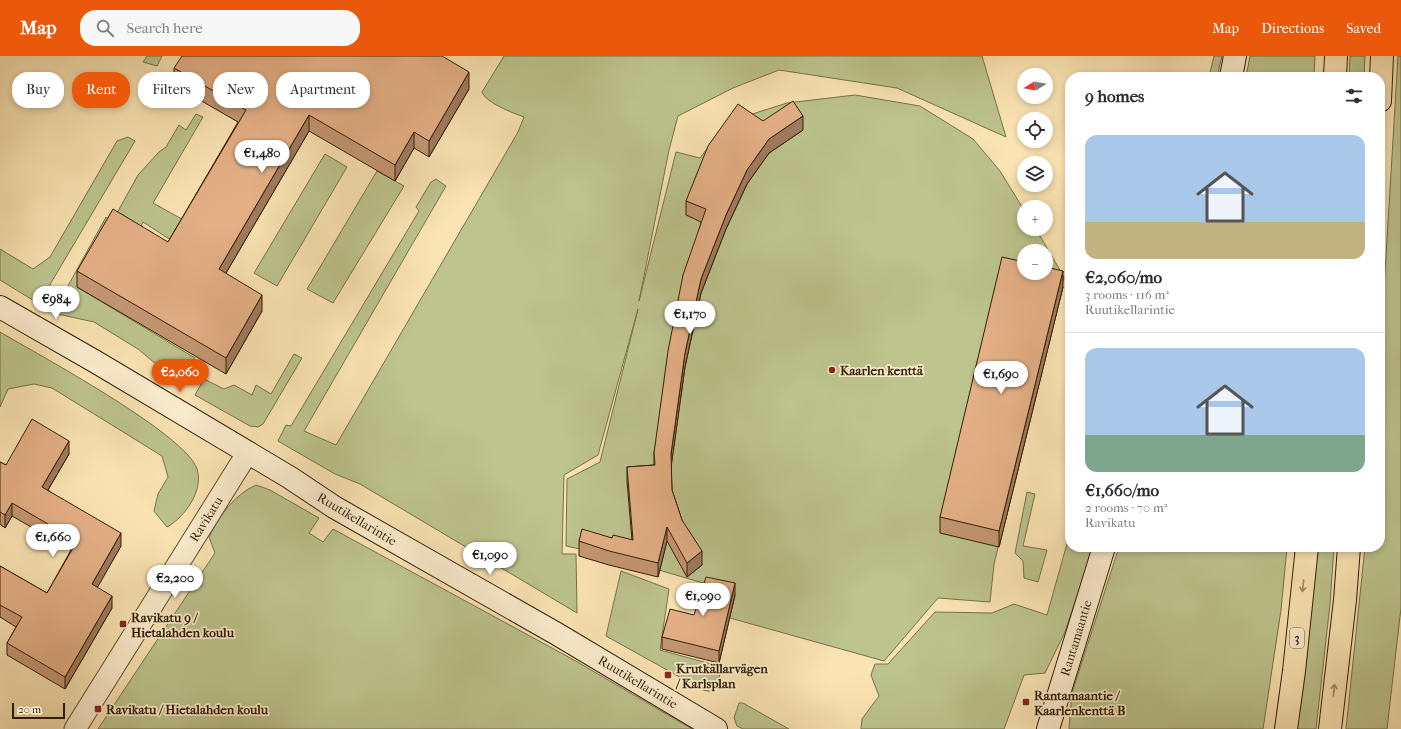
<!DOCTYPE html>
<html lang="en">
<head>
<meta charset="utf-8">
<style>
  :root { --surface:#fff; --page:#f7f7f7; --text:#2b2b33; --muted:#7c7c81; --line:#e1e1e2; --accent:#ea580c }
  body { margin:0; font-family:"IM FELL French Canon",serif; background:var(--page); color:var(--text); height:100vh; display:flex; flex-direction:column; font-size:15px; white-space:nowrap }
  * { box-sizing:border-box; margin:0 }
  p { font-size:13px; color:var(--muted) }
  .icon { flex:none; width:22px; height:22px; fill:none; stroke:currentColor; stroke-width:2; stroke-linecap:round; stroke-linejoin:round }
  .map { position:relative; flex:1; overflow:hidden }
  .side { position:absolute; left:1065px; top:16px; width:320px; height:480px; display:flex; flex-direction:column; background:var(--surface); border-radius:16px; box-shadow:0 2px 6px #0003 }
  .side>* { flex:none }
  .top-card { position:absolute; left:12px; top:16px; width:380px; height:36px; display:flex; gap:8px }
  .needle { width:26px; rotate:259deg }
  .buttons { position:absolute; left:1017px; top:12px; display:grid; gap:8px }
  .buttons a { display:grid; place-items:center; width:36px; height:36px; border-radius:50%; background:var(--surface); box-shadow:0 2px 6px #0003; font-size:20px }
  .scale { position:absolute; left:12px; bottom:10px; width:53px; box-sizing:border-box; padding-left:4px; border:2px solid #321e04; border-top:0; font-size:11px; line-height:14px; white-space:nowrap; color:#321e04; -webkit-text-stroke:3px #fcedce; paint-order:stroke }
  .price { position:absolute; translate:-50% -34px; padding:0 9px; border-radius:14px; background:#fff; color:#222; font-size:13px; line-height:26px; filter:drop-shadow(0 1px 2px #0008) }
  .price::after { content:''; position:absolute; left:50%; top:24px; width:12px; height:9px; margin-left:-6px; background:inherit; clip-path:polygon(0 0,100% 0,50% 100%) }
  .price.active { background:var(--accent); color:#fff }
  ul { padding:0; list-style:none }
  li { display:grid; align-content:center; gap:8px; height:212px; padding:0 20px }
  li+li { border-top:1px solid var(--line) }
  li span { display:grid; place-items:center; height:124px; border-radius:12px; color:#555 }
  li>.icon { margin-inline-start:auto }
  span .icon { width:72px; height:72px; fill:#fffc; stroke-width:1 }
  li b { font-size:17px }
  h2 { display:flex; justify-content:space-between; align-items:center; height:48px; padding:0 20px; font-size:17px }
  .pill { padding:0 14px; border-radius:16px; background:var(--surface); box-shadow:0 2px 6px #0003; font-size:14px; line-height:36px }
  .pill.active { background:var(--accent); color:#fff }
  header { display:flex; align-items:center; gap:24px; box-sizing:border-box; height:56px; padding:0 20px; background:var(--accent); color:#fff }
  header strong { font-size:19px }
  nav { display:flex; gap:22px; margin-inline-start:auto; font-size:14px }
  .search { width:280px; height:36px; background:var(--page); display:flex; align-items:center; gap:10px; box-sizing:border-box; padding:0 14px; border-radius:16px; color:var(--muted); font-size:15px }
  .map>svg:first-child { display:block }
  .green { fill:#bdc48e; stroke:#787149; fill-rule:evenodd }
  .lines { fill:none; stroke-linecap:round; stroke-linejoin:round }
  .tertiary-casing { stroke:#645030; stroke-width:23 }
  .secondary-casing { stroke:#321e04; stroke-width:24 }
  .motorway-casing { stroke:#321e04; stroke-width:24 }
  .tertiary { stroke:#fcedce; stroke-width:21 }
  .secondary { stroke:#fcedce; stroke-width:22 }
  .motorway { stroke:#fbe4b4; stroke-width:22 }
  .wall { fill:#c59774; stroke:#321e04 }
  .shaded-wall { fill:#a07b5e; stroke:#321e04 }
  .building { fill:#e5b087; stroke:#321e04 }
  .oneway { stroke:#a18b65 }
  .poi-dot { fill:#8f2418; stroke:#fcedce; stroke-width:1.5 }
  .labels { text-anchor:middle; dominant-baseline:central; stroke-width:3.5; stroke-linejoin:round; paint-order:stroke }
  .shield { fill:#fcedce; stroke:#6f5c41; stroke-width:1 }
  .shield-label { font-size:12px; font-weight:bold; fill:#321e04 }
  .poi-label { font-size:13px; font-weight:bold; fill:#321e04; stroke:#fcedce; text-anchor:start }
  .street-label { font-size:13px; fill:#321e04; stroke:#fcedce }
</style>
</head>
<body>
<header>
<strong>Map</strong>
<div class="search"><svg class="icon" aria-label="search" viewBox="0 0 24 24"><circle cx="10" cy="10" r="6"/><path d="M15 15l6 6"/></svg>Search here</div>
<nav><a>Map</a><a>Directions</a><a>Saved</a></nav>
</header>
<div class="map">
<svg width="1401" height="673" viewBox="0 0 1401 673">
  <rect width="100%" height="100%" fill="#fbe4b4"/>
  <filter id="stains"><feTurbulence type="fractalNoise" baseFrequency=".005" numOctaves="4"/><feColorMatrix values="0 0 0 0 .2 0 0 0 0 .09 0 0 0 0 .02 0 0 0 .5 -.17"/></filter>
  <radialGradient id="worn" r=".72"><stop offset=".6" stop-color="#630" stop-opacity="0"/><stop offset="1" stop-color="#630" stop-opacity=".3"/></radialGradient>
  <g class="green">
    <polygon points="147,0 162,0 157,10 143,6"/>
    <path d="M504 0H982L1006 81 897 32 779 14 733 32 678 60 669 94 639 245 676 96 700 102 727 66 787 47 855 39 920 50 973 83 1000 115 1024 154V173H1036L1064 221 994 508 990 546 938 542 884 605 712 557 717 531 604 498 566 490 567 423 600 406 638 253 598 399 564 419 562 498H576L577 557 360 428 335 418 278 385 286 369 291 370 419 155 416 151 431 126 436 123 446 130 304 375 336 389 518 76 524 61C513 57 486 47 482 36ZM1024 195H1046V217H1024Z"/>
    <polygon points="1214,0 1222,0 1217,21 1209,21"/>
    <polygon points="1250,0 1315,0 1314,21 1246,21"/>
    <polygon points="1350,0 1365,0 1364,21 1349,21"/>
    <polygon points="1398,0 1401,0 1401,552 1387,673 1346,673 1365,491 1380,491 1380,300"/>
    <polygon points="196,58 203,61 153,147 189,167 177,188 143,166 140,172 117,157 138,119 159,96 166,91 179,69 186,74"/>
    <polygon points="128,81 135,85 42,242 36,246 0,224 0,193 33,213 50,201 117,85"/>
    <polygon points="325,98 347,111 277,230 254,217"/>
    <polygon points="377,115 404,130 333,247 307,233"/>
    <polygon points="106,161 114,166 77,231 195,302 180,328 138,293 94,266 53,257"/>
    <path d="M0 276C37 298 186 378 197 413 204 434 185 461 167 471L154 455 158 438 168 421 162 400 52 332 34 328 8 333 0 351Z"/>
    <polygon points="294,298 302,302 263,368 258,371 250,370 195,339 204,323 224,333 234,329 252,339 256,329 271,338"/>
    <path d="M256 429 270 434 319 462 309 477 323 486 333 473 574 604 692 673H98L215 497 209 481C220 459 234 439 256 429Z"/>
    <polygon points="1027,436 1035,438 1023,490 1047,494 1038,526 1024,522 1023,505 1015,497"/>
    <polygon points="1070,477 1070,491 1093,491 1065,576 1045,617 1024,619 1004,673 861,673 862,663 879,640 871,619 875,608 888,608 935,556 992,557 1014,548 1047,559"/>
    <polygon points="1119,491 1287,491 1281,554 1263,673 1069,673 1072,637"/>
    <polygon points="1316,491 1334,491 1330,548 1316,673 1297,673"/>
    <polygon points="621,515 669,533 660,594 722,611 716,633 713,636 703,634 606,580"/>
    <polygon points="739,647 743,647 789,673 743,673 737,670 734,662"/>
  </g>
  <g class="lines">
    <defs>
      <polyline id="tertiary" points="75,673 248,396"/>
      <g id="secondary">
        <polyline points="1231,21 1235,0"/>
        <polyline points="0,251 96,306 289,421 334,451 557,578 716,673"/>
        <polyline points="1048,673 1104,491"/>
      </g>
      <g id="motorway">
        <polyline points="1335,21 1336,0"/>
        <polyline points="1380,45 1382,0"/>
        <polyline points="1286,673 1294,615 1307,491"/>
        <polyline points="1330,673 1345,544 1349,491"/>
      </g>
    </defs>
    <use href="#tertiary" class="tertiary-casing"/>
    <use href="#secondary" class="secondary-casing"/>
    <use href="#motorway" class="motorway-casing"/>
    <use href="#tertiary" class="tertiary"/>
    <use href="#secondary" class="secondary"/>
    <use href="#motorway" class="motorway"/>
  </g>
  <g class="wall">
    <polygon points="174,12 469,33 429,101 414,92 395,125 309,75 226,217 262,255 226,318 77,231 77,215 168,186 238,66 174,29"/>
    <polygon points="763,65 803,74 769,97 747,128 726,173 701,237 685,311 671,409 672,434 682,464 702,509 687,521 667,485 658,521 609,509 579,500 579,485 612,482 632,484 627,425 627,411 654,409 654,397 701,166 686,159 686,145"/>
    <polygon points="1063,231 999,491 940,477 940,461"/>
    <polygon points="69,398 48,434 121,490 97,531 112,552 65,633 7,599 7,587 16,571 0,561 0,510 47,537 71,494 12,460 5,472 0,468 0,406 6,409"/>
    <polygon points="735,539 719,607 662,593 662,581 694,559"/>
  </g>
  <g class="shaded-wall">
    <polygon points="469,16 469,33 429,101 429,85"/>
    <polygon points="309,59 309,75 219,229 219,213"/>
    <polygon points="803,60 803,74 769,97 747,128 726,173 701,237 685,311 671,412 671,398 685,297 701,223 726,159 747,114 769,83"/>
    <polygon points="414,76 414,92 395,125 395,109"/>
    <polygon points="1063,215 1063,231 999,491 999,475"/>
    <polygon points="262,239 262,255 226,318 226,302"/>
    <polygon points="69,385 69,398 42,444 42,431"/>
    <polygon points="12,447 12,460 5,472 5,459"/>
    <polygon points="667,471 667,485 658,521 658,507"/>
    <polygon points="121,477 121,490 92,541 92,528"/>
    <polygon points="702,495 702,509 687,521 687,507"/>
    <polygon points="735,527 735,539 719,607 719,595"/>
    <polygon points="112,540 112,552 65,633 65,621"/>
  </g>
  <g class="building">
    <polygon points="182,0 442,0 469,16 429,85 414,76 395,109 309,59 219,213 262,239 226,302 77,215 113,153 168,186 246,54 174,12"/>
    <polygon points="793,45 803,60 769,83 747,114 726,159 701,223 685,297 671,398 672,434 682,464 702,495 687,507 667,471 658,507 609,495 579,485 582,473 612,482 613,479 633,484 627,411 655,409 654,397 668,295 683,219 706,153 686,145 708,90 738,48 763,65"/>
    <polygon points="1002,201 1024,206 1024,217 1046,217 1046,211 1063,215 999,475 940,461"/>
    <polygon points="32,363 69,385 42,431 121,477 92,528 112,540 65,621 7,587 22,561 0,549 0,510 47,537 77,485 12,447 5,459 0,456 0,406 6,409"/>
    <polygon points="706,521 735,527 719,595 662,581 670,553 694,559"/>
  </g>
  <defs><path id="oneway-shaft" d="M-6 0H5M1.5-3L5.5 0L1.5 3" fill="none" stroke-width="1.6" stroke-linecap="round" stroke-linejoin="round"/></defs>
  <g class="oneway">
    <use href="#oneway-shaft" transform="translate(1303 530) rotate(96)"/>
    <use href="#oneway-shaft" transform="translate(1334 634) rotate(-83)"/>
  </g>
  <g class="poi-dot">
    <circle cx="832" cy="314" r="4"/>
    <rect x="119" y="564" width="8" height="8" rx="2"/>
    <rect x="664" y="615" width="8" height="8" rx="2"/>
    <rect x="1022" y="642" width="8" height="8" rx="2"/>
    <rect x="94" y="649" width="8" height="8" rx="2"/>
  </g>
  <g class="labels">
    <rect class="shield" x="1290" y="572" width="14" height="20" rx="3"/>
    <g class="shield-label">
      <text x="1297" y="582">3</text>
    </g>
    <g class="poi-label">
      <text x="840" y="314">Kaarlen kenttä</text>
      <text x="131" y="561">Ravikatu 9 /<tspan x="131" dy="15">Hietalahden koulu</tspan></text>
      <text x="676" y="612">Krutkällarvägen<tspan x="676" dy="15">/ Karlsplan</tspan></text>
      <text x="1034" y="639">Rantamaantie /<tspan x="1034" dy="15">Kaarlenkenttä B</tspan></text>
      <text x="106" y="653">Ravikatu / Hietalahden koulu</text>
    </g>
    <g class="street-label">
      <text transform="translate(206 463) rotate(-58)">Ravikatu</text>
      <text transform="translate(357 463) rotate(31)">Ruutikellarintie</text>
      <text transform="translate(1076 582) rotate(-73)">Rantamaantie</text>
      <text transform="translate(638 626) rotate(31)">Ruutikellarintie</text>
    </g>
  </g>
  <rect width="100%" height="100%" filter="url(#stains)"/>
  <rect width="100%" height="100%" fill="url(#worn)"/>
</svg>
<div class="buttons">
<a><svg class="needle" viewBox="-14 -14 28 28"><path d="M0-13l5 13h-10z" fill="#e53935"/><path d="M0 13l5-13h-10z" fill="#7c7c81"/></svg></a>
<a><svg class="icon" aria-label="locate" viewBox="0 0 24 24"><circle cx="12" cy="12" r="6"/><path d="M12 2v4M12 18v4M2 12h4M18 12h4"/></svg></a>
<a><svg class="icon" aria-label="layers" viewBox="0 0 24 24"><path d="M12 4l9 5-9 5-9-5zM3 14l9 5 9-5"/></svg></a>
<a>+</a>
<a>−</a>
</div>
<div class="scale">20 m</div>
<b class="price" style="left:262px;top:118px">€1,480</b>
<b class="price" style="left:56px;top:264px">€984</b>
<b class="price" style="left:690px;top:279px">€1,170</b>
<b class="price active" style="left:180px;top:337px">€2,060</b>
<b class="price" style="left:1001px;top:339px">€1,690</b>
<b class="price" style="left:53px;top:502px">€1,660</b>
<b class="price" style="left:490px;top:520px">€1,090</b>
<b class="price" style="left:175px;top:543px">€2,200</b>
<b class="price" style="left:703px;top:561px">€1,090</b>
<div class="top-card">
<a class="pill">Buy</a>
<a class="pill active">Rent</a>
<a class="pill">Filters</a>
<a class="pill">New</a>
<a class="pill">Apartment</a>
</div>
<section class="side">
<h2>9 homes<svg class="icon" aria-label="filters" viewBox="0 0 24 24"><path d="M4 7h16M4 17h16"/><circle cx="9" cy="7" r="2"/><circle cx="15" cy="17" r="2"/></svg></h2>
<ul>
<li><span style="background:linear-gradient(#a9c7e8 70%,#c2b280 0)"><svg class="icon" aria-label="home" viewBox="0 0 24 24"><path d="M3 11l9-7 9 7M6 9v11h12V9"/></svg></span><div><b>€2,060/mo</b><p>3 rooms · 116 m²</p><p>Ruutikellarintie</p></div></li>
<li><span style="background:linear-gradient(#a9c7e8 70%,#7fa58c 0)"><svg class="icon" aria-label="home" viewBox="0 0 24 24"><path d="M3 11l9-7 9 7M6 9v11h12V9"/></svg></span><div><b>€1,660/mo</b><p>2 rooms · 70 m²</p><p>Ravikatu</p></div></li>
</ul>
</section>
</div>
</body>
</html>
